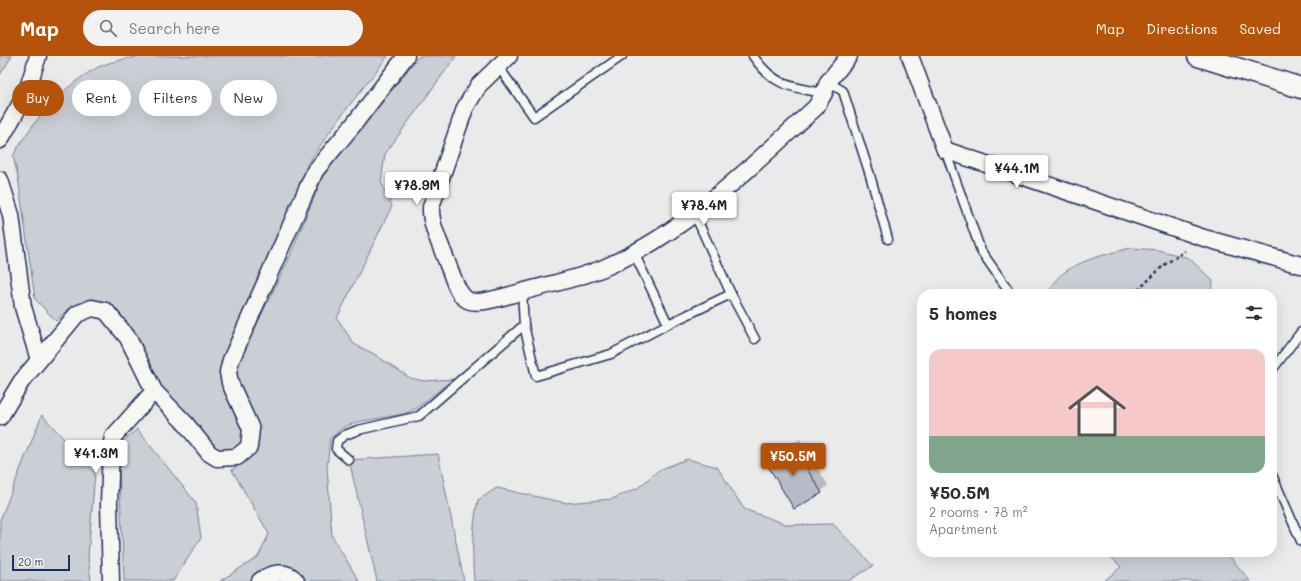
<!DOCTYPE html>
<html lang="en">
<head>
<meta charset="utf-8">
<style>
  :root { --surface:#fff; --page:#f2f2f3; --text:#2b2b33; --muted:#7c7c81; --line:#e1e1e2; --accent:#b45309 }
  body { margin:0; font-family:Mali,sans-serif; background:var(--page); color:var(--text); height:100vh; display:flex; flex-direction:column; font-size:15px; white-space:nowrap }
  * { box-sizing:border-box; margin:0 }
  p { font-size:13px; color:var(--muted) }
  .icon { flex:none; width:22px; height:22px; fill:none; stroke:currentColor; stroke-width:2; stroke-linecap:round; stroke-linejoin:round }
  .map { position:relative; flex:1; overflow:hidden }
  .drawer { position:absolute; left:917px; top:233px; width:360px; height:268px; display:flex; flex-direction:column; background:var(--surface); border-radius:16px; box-shadow:0 4px 16px #0002 }
  .drawer>* { flex:none }
  .hud { position:absolute; left:12px; top:24px; width:380px; height:36px; display:flex; gap:8px }
  .scale { position:absolute; left:12px; bottom:10px; width:58px; box-sizing:border-box; padding-left:4px; border:2px solid #1b2f5e; border-top:0; font-size:11px; line-height:14px; white-space:nowrap; color:#1b2f5e; -webkit-text-stroke:3px #f6f6f2; paint-order:stroke }
  .price { position:absolute; translate:-50% -34px; padding:0 9px; border-radius:4px; background:#fff; color:#222; font-size:13px; line-height:26px; filter:drop-shadow(0 1px 2px #0008) }
  .price::after { content:''; position:absolute; left:50%; top:24px; width:12px; height:9px; margin-left:-6px; background:inherit; clip-path:polygon(0 0,100% 0,50% 100%) }
  .price.current { background:var(--accent); color:#fff }
  ul { padding:0; list-style:none }
  li { display:grid; align-content:center; gap:8px; height:212px; padding:0 12px }
  li+li { border-top:1px solid var(--line) }
  li span { display:grid; place-items:center; height:124px; border-radius:12px; color:#555 }
  li>.icon { margin-inline-start:auto }
  span .icon { width:72px; height:72px; fill:#fffc; stroke-width:1 }
  li b { font-size:17px }
  h2 { display:flex; justify-content:space-between; align-items:center; height:48px; padding:0 12px; font-size:17px }
  .chip { padding:0 14px; border-radius:18px; background:var(--surface); box-shadow:0 4px 16px #0002; font-size:14px; line-height:36px }
  .chip.current { background:var(--accent); color:#fff }
  header { display:flex; align-items:center; gap:24px; box-sizing:border-box; height:56px; padding:0 20px; background:var(--accent); color:#fff }
  header strong { font-size:19px }
  nav { display:flex; gap:22px; margin-inline-start:auto; font-size:14px }
  .search { width:280px; height:36px; background:var(--page); display:flex; align-items:center; gap:10px; box-sizing:border-box; padding:0 14px; border-radius:22px; color:var(--muted); font-size:15px }
  .map>svg:first-child { display:block }
  .green { fill:#caced5; stroke:#727e9a }
  .shadow { fill:#0003 }
  .building { fill:#b6bbc6; stroke:#1b2f5e }
  .lines { fill:none; stroke-linecap:round; stroke-linejoin:round }
  .service-casing { stroke:#1b2f5e; stroke-width:11 }
  .minor-casing { stroke:#1b2f5e; stroke-width:19 }
  .tertiary-casing { stroke:#1b2f5e; stroke-width:23 }
  .path { stroke:#1b2f5e; stroke-width:2.5; stroke-dasharray:3 3; stroke-linecap:butt }
  .service { stroke:#f6f6f2; stroke-width:8 }
  .minor { stroke:#f6f6f2; stroke-width:16 }
  .tertiary { stroke:#f6f6f2; stroke-width:20 }
</style>
</head>
<body>
<header>
<strong>Map</strong>
<div class="search"><svg class="icon" aria-label="search" viewBox="0 0 24 24"><circle cx="10" cy="10" r="6"/><path d="M15 15l6 6"/></svg>Search here</div>
<nav><a>Map</a><a>Directions</a><a>Saved</a></nav>
</header>
<div class="map">
<svg width="1301" height="525" viewBox="0 0 1301 525">
  <rect width="100%" height="100%" fill="#e9eae9"/>
  <filter id="ink" filterUnits="userSpaceOnUse"><feTurbulence type="fractalNoise" baseFrequency=".025" numOctaves="2"/><feDisplacementMap in="SourceGraphic" scale="8" xChannelSelector="R" yChannelSelector="G"/><feConvolveMatrix kernelMatrix="1 2 1 2 8 2 1 2 1" color-interpolation-filters="sRGB"/></filter>
  <g filter="url(#ink)">
    <g class="green">
      <polygon points="0,0 12,0 0,19"/>
      <path d="M140 0H388L341 60 308 107 227 302 246 381 237 395 218 397 161 332 136 277 109 247 91 243 73 250 56 265 35 243 18 121 13 100C32 66 59 34 93 14 106 6 126 3 140 0Z"/>
      <path d="M419 0H456L385 98 381 126 392 150 337 262 354 288 374 298 410 322 424 325 453 323 417 352 404 358 357 366 342 372 330 383 327 411 332 480 359 525H304C293 506 280 508 261 517 257 519 253 524 248 525 239 525 229 525 220 525L258 501 269 478 232 414 250 401 255 391 233 315 287 207 323 120Z"/>
      <path d="M1131 192 1158 194 1189 202 1213 225 1211 238H1049C1054 209 1106 198 1131 192Z"/>
      <polygon points="42,359 95,417 88,500 91,525 0,525 0,464"/>
      <polygon points="137,373 196,447 201,482 173,525 124,525 118,390"/>
      <polygon points="438,398 464,525 377,525 349,404"/>
      <path d="M687 403 717 411 744 453 788 469 833 468 873 510 848 525H474C472 497 472 472 478 444L497 432 566 447 612 443 638 432 659 414Z"/>
      <polygon points="1106,496 1226,496 1250,525 1104,525 1121,511"/>
    </g>
    <polygon class="shadow" points="800,383 828,429 821,436 766,406 773,398"/>
    <polygon class="building" points="792,389 822,437 794,453 765,405"/>
    <g class="lines">
      <defs>
        <g id="service">
          <path d="M753 0C774 30 790 31 824 37"/>
          <polyline points="498,10 534,61 622,0"/>
          <polyline points="828,26 843,35 870,119 888,183"/>
          <polyline points="945,94 981,195 1007,232"/>
          <polyline points="695,159 731,238 755,283"/>
          <polyline points="668,268 731,238"/>
          <polyline points="524,269 536,320 611,298 668,268 634,197"/>
          <polyline points="1272,314 1301,276"/>
          <polyline points="349,404 336,393 337,385 345,379 358,374 419,360 524,269 522,236"/>
          <polyline points="1272,419 1301,485"/>
        </g>
        <g id="minor">
          <path d="M509 0 479 29 465 52 431 151C430 170 442 191 448 209 453 220 456 236 466 243 475 251 508 239 518 237 548 228 580 223 608 210 688 174 752 110 816 51L824 37 828 26 849 0"/>
          <polyline points="910,0 945,94 1204,182 1301,209"/>
          <polyline points="0,84 26,38 38,0"/>
          <polyline points="0,124 11,159 23,251 39,304"/>
          <polyline points="0,361 21,326 77,258 92,252 106,255 128,282 154,335 185,367 209,397 217,402 237,401 249,391 251,373 230,327 228,316 231,304 315,115 354,68 406,0"/>
          <polyline points="111,525 109,448 111,391 113,381 154,335"/>
          <path d="M260 525C270 517 287 513 296 525"/>
        </g>
        <polyline id="tertiary" points="1198,0 1301,32"/>
      </defs>
      <use href="#service" class="service-casing"/>
      <use href="#minor" class="minor-casing"/>
      <use href="#tertiary" class="tertiary-casing"/>
      <polyline class="path" points="1134,238 1164,209 1185,195"/>
      <use href="#service" class="service"/>
      <use href="#minor" class="minor"/>
      <use href="#tertiary" class="tertiary"/>
    </g>
  </g>
</svg>
<div class="scale">20 m</div>
<b class="price" style="left:1017px;top:133px">¥44.1M</b>
<b class="price" style="left:417px;top:150px">¥78.9M</b>
<b class="price" style="left:704px;top:170px">¥78.4M</b>
<b class="price" style="left:96px;top:418px">¥41.3M</b>
<b class="price current" style="left:793px;top:421px">¥50.5M</b>
<div class="hud">
<a class="chip current">Buy</a>
<a class="chip">Rent</a>
<a class="chip">Filters</a>
<a class="chip">New</a>
</div>
<section class="drawer">
<h2>5 homes<svg class="icon" aria-label="filters" viewBox="0 0 24 24"><path d="M4 7h16M4 17h16"/><circle cx="9" cy="7" r="2"/><circle cx="15" cy="17" r="2"/></svg></h2>
<ul>
<li><span style="background:linear-gradient(#f6c9c9 70%,#7fa58c 0)"><svg class="icon" aria-label="home" viewBox="0 0 24 24"><path d="M3 11l9-7 9 7M6 9v11h12V9"/></svg></span><div><b>¥50.5M</b><p>2 rooms · 78 m²</p><p>Apartment</p></div></li>
</ul>
</section>
</div>
</body>
</html>
